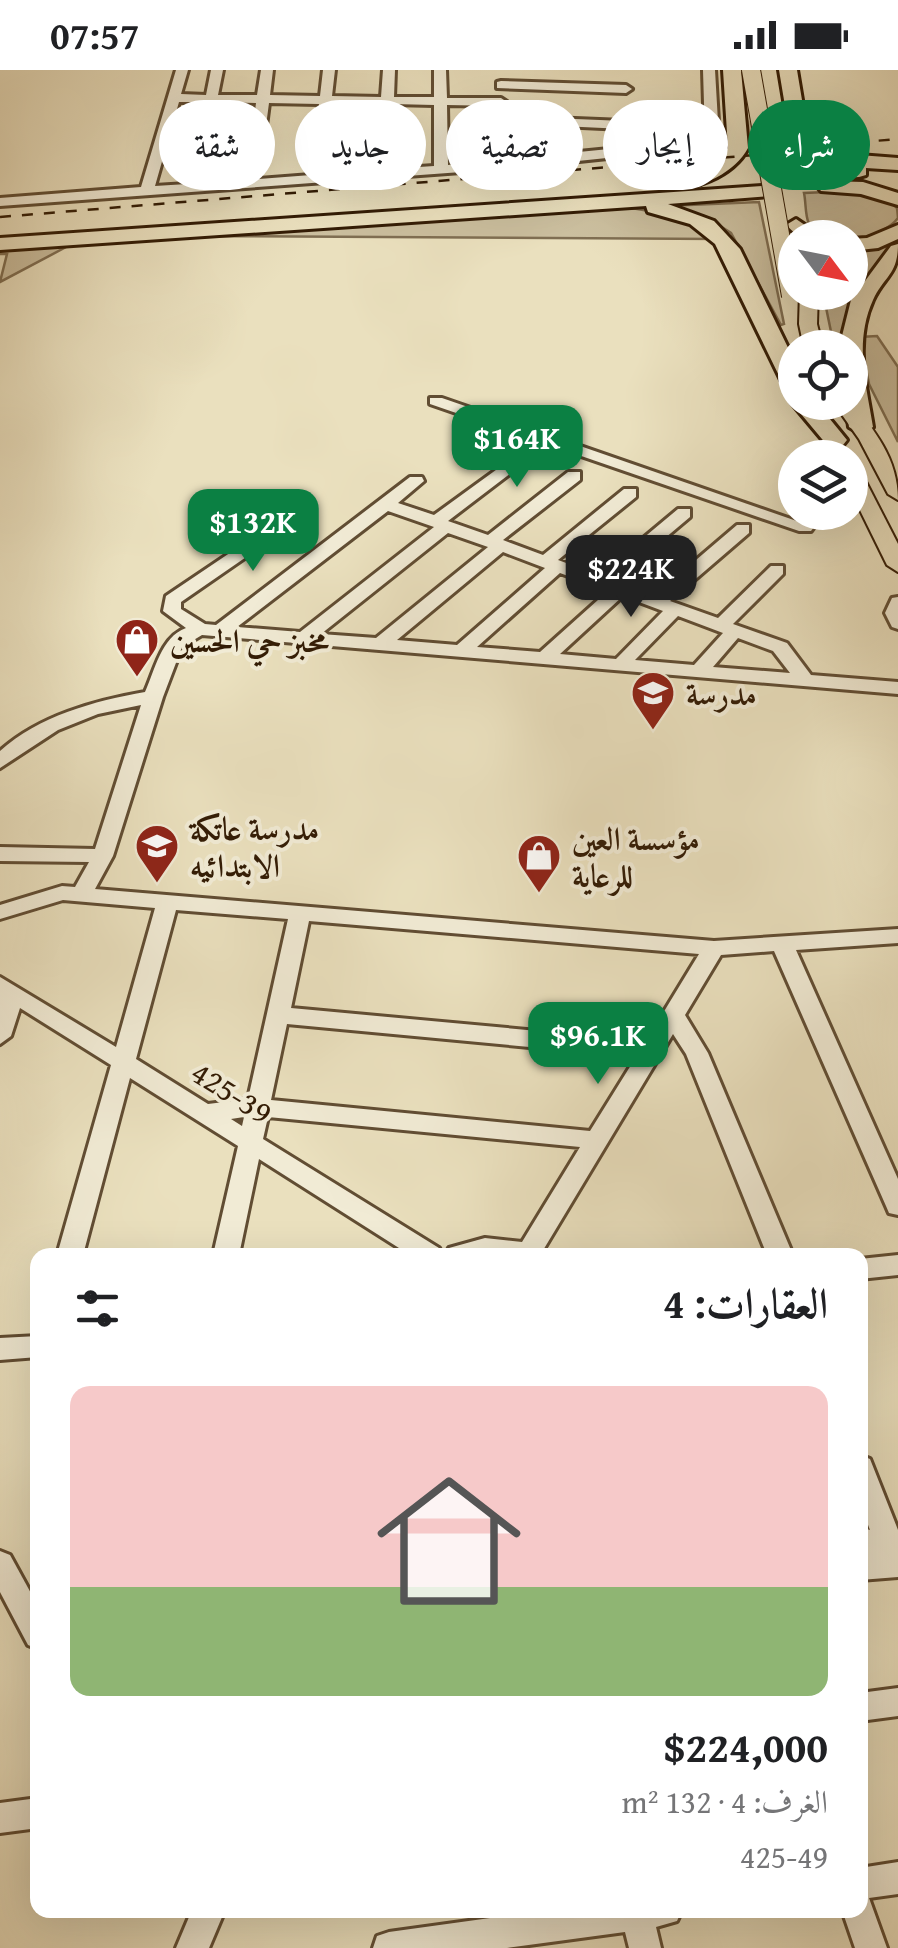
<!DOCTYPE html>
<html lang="ar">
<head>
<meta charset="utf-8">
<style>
  :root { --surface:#fff; --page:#f2f2f2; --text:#202124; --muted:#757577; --line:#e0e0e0; --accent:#0b8043 }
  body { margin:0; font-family:"Gentium Book Plus",Amiri,serif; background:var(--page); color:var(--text); direction:rtl; height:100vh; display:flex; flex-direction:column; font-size:38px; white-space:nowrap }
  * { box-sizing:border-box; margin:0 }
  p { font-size:32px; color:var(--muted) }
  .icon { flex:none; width:55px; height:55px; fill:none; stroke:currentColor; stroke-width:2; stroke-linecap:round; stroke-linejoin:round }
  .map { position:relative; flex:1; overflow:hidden; direction:ltr }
  .details { position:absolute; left:30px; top:1178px; width:838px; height:670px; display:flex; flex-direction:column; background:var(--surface); border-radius:20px; box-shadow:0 10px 40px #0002; direction:rtl }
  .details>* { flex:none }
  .banner { position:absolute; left:30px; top:30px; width:840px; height:90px; direction:rtl; display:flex; gap:20px }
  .needle { width:65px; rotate:122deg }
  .fabs { position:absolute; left:778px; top:150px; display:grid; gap:20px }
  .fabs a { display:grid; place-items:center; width:90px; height:90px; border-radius:50%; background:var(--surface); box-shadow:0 10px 40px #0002; font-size:50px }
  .price { position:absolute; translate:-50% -85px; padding:0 22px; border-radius:20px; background:var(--accent); color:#fff; font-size:32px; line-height:65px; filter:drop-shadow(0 2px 5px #0008) }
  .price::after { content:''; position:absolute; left:50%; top:60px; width:30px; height:22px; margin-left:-15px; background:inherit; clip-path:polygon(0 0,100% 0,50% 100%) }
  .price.active { background:#222; color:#fff }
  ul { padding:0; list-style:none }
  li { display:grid; align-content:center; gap:20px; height:530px; padding:0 40px }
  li+li { border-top:2px solid var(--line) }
  li span { display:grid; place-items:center; height:310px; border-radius:20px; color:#555 }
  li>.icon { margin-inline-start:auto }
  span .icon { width:180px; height:180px; fill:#fffc; stroke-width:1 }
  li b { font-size:42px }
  h2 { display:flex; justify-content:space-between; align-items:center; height:120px; padding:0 40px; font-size:42px }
  .pill { padding:0 35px; border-radius:45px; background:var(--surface); box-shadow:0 10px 40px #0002; font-size:35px; line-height:90px }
  .pill.active { background:var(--accent); color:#fff }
  .status { display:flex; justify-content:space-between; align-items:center; height:70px; padding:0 50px; background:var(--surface); direction:ltr }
  .status svg { height:28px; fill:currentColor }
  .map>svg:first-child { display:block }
  .green { fill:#cbbf9f; stroke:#7f6e52; stroke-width:2.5 }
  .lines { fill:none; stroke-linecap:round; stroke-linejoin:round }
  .highway-tunnel { stroke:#c5b999; stroke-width:20; stroke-dasharray:20 10; stroke-linecap:butt }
  .minor-casing { stroke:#614d33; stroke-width:6 }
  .major-casing { stroke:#331c05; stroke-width:4 }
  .highway-casing { stroke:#331c05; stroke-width:6 }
  .minor { fill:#f1ebd5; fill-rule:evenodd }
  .major { fill:#eae0be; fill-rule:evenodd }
  .highway { fill:#eae0be; fill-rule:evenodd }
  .rail { stroke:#331c05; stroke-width:2.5; stroke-dasharray:11 11; stroke-linecap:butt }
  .major-bridge-casing { stroke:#331c05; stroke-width:20; stroke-linecap:butt }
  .major-bridge { stroke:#eae0be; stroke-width:18 }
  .labels { text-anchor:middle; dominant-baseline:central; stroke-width:8; stroke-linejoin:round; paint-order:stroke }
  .poi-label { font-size:32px; font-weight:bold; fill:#331c05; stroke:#f1ebd5; text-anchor:start }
  .street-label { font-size:32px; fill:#331c05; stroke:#f1ebd5 }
</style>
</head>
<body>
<div class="status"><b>07:57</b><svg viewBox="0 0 49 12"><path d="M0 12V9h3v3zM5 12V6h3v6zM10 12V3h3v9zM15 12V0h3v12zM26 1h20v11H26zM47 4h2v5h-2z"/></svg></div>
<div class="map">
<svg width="898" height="1878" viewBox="0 0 898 1878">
  <rect width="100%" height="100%" fill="#eae0be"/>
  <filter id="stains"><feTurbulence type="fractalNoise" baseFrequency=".002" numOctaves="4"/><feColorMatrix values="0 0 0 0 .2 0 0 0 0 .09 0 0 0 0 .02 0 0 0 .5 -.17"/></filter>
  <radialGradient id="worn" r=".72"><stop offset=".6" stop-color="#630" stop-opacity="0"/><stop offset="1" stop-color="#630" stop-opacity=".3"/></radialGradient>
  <g class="green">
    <path d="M850 121 891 132 897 138 898 148C883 169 822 182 809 154 805 146 806 132 804 123Z"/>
    <polygon points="759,132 784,254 781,255 731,163 704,146 665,136"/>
    <polygon points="625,137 680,146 715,169 196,166 68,176 0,212 7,184 0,184 0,178"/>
    <path d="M898 168V173C867 202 847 232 842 275L834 276 823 223 850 222V179L876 177Z"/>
    <polygon points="877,266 898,297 898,372 869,314 860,267"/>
  </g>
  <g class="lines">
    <g class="highway-tunnel">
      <path d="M736 53C754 70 779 72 797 54"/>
      <polyline points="760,110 797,107"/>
    </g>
    <defs>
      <g id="minor">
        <path d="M176 0H188L181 24 206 25 211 0H223L218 25H257L261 0H273L270 25 320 26 323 0H335L332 26 381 27 383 0H395L394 27H434V0H446L447 28H501L507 32 501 36 447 35 448 95 700 70 705 67 703 0H715L719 69 703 78 502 99 0 136V128L141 117ZM179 32H204L187 114 155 116ZM217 32 256 33 246 110 201 113ZM269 33 319 34 311 105 259 109ZM332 34H381L376 100 324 104ZM393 34 434 35V96L390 99Z"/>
        <polygon points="501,11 626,15 632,19 626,23 497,18 497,12"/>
        <polygon points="502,46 624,51 631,55 624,59 497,53 496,50"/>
        <polygon points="430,328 442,328 814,457 811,461 799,461 430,334"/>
        <path d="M518 384 526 389 524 393 448 451 488 465 568 402H580V410L503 470 543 485 624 419H636V427L558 490 599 505 678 439H690V447L614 511 655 525 737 455H749V463L670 531 718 548 771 496H783V504L733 554 787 573 811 605 898 612V624L202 565 182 577 163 627 113 786 95 819 714 871 898 859V873L796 880 898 1109V1145L889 1143 886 1136 774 881 721 885 685 945 708 983 793 1185H767L686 984 673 964 542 1182 544 1185H445L449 1178 485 1168 522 1172 580 1077 268 1047 263 1069 439 1178 443 1185H410L259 1089 239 1185H213L238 1076 130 1008 83 1185H57L111 995 20 938 11 966 0 974V907L116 977 155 838 63 830 0 849V835L62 816 75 817 89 792 0 791V777L95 779 141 635 98 644 58 660 0 698V681C39 646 94 631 145 622 155 600 161 567 186 558L163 541 166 526 286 445 292 444 301 449 181 532V539L205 554 216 555 410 407H422L424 411 398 433 434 445ZM388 441 434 457 300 562 237 557ZM448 463 488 477 376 568 321 564ZM503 482 545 498 457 575 397 570ZM560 503 608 521 540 582 477 577ZM623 526 663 541 616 589 560 584ZM678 546 723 563 694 595 635 590ZM738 568 773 581 790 603 713 597ZM176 840 288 849 248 1029 208 1034 136 989ZM309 851 699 884 646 971 291 938ZM287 954 636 987 590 1061 271 1030ZM244 1047 242 1056 231 1049Z"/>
        <polygon points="898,527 898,559 892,557 885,543 892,528"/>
        <polygon points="898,1185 898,1205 860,1209 860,1189"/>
        <polygon points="38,1266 38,1287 0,1290 0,1268"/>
        <polygon points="860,1385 870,1389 898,1460 898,1507 860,1510 860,1457 870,1460 860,1434"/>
        <polygon points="0,1481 10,1485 38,1536 38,1579 28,1575 0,1522"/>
        <polygon points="898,1618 898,1646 860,1651 860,1623"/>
        <polygon points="38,1728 38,1758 0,1763 0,1733"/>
        <polygon points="898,1792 898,1824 869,1828 887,1878 855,1878 842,1840 860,1840 860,1798"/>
        <polygon points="192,1840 225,1840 209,1878 176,1878"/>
        <polygon points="549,1840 682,1840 677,1851 656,1857 661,1878 629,1878 625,1862 507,1878 373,1878 377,1866 389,1862"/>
      </g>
      <g id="major">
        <polygon points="800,222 818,222 817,254 823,278 804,278 799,254"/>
        <path d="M850 329C875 362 898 388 898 430L888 424 859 369 833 332H850Z"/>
        <polygon points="850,394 860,400 898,474 898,502 887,495 850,420"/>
      </g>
      <g id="highway">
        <path d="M723 0H741L748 78C733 106 692 123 661 117V109L711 95 728 78Z"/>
        <polygon points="779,0 797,0 806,54 814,70 846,84 898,88 898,100 866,98 866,105 859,107 790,111 790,103 848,96 799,78 788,54"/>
        <polygon points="828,111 863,112 898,123 898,135 861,124 821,121 818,117"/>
        <polygon points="762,116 769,118 769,126 668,134 714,151 740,179 795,292 795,323 784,316 715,174 690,154 648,142 646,136 0,180 0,168"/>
        <polygon points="796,149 824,168 800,168 786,155"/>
        <polygon points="898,155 898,169 878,178 850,181 850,169 867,168"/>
        <path d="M898 174C898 205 884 206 873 230 854 272 866 314 873 357L861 364 849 357 846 332H850V278H839L851 230 891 176Z"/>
        <polygon points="795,327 795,332 816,332 847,370 843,375 827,375 791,332"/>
      </g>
    </defs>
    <use href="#minor" class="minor-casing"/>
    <use href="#major" class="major-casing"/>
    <use href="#highway" class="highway-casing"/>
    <use href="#minor" class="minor"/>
    <use href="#major" class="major"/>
    <use href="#highway" class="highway"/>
    <g class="rail">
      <polyline points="791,78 898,69"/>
      <polyline points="0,147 755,85"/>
    </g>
    <defs>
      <polyline id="major-bridge" points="751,0 791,226"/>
    </defs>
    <use href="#major-bridge" class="major-bridge-casing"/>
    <use href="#major-bridge" class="major-bridge"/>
  </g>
  <defs>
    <symbol id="shop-pin" viewBox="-11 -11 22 30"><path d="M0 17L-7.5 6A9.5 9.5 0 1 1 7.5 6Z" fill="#8f2418" stroke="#f1ebd5"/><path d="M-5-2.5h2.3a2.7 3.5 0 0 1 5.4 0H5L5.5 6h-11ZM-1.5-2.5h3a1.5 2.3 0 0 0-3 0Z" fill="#fff"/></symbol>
    <symbol id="school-pin" viewBox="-11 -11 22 30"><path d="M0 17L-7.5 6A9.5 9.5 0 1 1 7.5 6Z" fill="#8f2418" stroke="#f1ebd5"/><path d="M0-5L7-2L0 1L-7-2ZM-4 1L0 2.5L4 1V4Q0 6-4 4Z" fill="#fff"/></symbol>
  </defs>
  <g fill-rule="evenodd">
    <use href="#shop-pin" x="112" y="545" width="50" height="68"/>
    <use href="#school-pin" x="628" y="598" width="50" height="68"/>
    <use href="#school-pin" x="132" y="751" width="50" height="68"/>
    <use href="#shop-pin" x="514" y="761" width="50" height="68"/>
  </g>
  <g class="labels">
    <g class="poi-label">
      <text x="170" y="570">مخبز حي الحسين</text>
      <text x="686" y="623">مدرسة</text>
      <text x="190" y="758">مدرسة عاتكة<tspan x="190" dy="37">الابتدائيه</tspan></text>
      <text x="572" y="768">مؤسسة العين<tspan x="572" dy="37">للرعاية</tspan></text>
    </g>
    <g class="street-label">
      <text transform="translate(232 1022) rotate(32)">425-39</text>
    </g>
  </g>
  <rect width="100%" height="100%" filter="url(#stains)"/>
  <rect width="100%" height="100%" fill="url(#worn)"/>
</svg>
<div class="fabs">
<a><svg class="needle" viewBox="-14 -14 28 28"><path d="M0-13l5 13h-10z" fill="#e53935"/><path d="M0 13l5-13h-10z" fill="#757577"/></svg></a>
<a><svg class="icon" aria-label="locate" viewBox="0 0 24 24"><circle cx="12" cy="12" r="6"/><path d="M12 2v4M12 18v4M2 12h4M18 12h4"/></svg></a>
<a><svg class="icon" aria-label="layers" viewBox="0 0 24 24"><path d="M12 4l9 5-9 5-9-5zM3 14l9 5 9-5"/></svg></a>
</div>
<b class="price" style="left:517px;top:420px">$164K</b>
<b class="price" style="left:253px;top:504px">$132K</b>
<b class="price active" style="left:631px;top:550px">$224K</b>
<b class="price" style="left:598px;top:1017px">$96.1K</b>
<div class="banner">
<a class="pill active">شراء</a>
<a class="pill">إيجار</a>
<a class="pill">تصفية</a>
<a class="pill">جديد</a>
<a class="pill">شقة</a>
</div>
<section class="details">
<h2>العقارات: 4<svg class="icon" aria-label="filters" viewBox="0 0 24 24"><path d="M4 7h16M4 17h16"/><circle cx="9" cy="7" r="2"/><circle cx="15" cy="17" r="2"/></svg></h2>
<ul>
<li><span style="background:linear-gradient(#f6c9c9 65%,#8fb573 0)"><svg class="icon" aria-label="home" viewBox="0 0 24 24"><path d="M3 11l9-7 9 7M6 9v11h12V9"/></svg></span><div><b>$224,000</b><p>الغرف: 4 · 132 m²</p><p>425-49</p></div></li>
</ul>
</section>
</div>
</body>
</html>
